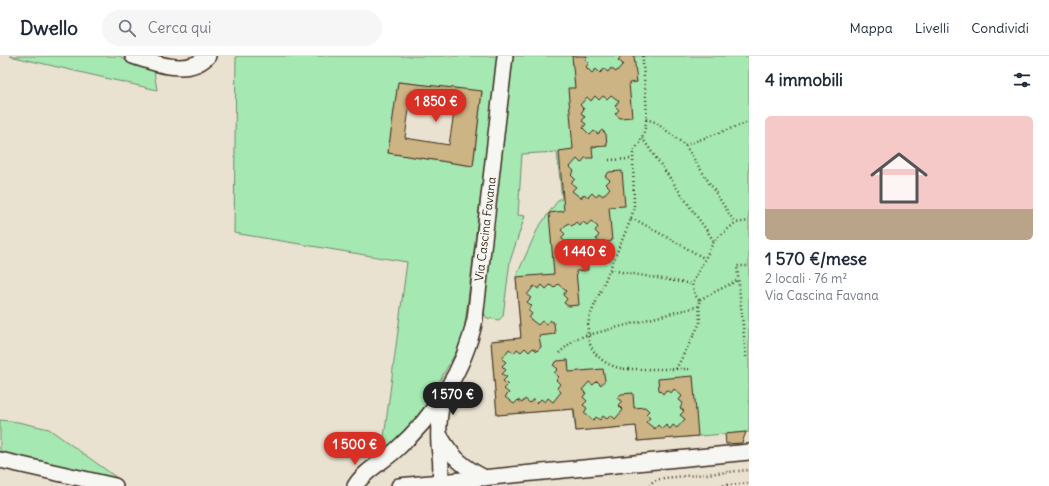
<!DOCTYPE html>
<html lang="it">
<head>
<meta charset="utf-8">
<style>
  :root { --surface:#fff; --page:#f6f6f7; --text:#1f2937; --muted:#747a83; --line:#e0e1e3; --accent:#d93025 }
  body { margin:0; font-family:Delius,sans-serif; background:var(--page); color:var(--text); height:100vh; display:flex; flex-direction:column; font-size:15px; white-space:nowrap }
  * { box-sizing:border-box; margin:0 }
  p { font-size:13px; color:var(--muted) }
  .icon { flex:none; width:22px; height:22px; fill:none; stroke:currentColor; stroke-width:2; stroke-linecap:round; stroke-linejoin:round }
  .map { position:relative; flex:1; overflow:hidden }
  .details { display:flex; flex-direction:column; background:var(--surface); width:300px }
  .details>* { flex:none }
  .price { position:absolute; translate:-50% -34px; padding:0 9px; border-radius:14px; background:var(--accent); color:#fff; font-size:13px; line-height:26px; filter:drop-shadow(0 1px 2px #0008) }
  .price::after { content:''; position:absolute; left:50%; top:24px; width:12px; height:9px; margin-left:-6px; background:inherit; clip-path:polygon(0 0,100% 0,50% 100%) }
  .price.selected { background:#222; color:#fff }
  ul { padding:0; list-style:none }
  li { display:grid; align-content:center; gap:8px; height:212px; padding:0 16px }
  li span { display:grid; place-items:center; height:124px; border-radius:6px; color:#555 }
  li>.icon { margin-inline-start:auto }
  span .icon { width:72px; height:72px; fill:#fffc; stroke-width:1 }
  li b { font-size:17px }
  h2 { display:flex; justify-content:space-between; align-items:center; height:48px; padding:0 16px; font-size:17px }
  header { display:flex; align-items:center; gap:24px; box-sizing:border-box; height:56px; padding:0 20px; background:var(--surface); border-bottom:1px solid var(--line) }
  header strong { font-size:19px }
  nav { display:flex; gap:22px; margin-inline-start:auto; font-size:14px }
  .search { width:280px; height:36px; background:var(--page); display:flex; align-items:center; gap:10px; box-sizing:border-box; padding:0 14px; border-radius:22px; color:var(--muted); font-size:15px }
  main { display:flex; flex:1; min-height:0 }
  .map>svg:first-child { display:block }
  .green { fill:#a5e8b2; stroke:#708968; fill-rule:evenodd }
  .building { fill:#cdb484; stroke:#3b2a1e; fill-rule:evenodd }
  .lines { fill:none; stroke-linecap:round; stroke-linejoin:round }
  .minor-casing { stroke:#3b2a1e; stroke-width:18 }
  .path { stroke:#3b2a1e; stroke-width:2.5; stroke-dasharray:1 3; stroke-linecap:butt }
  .minor { stroke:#f6f6f2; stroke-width:15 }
  .labels { text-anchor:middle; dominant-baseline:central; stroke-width:3; stroke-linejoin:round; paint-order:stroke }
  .street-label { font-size:12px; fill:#3b2a1e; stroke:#f6f6f2 }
</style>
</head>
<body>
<header>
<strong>Dwello</strong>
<div class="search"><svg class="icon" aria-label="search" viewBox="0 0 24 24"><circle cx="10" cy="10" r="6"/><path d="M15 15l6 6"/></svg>Cerca qui</div>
<nav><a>Mappa</a><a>Livelli</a><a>Condividi</a></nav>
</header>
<main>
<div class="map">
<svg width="749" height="430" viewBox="0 0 749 430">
  <rect width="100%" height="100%" fill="#eae2d1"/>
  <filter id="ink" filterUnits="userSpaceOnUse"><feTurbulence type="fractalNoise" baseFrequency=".025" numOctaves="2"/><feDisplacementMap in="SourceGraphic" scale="8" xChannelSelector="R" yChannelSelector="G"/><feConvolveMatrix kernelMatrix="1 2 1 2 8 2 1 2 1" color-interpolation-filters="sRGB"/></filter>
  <g filter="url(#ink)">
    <g class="green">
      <polygon points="10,0 119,0 154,15 157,34"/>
      <path d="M236 0H498L463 284 416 366 382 397 407 206 234 177ZM399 26 482 36 473 110 388 97Z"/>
      <polygon points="512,0 749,0 749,376 638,385 636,370 576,375 573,353 497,359 491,285 521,282 516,221 538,172 559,143 562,143 557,96 522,98 518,159 525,160 510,205 503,260 499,264 487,262 484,257 484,248"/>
      <polygon points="0,364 18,366 49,373 120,424 0,397"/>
    </g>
    <g class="building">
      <polygon points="572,0 587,0 585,3 589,7 586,11 592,17 596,13 600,17 604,13 608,16 611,12 616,16 623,8 618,4 621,0 634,0 637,26 629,27 632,61 620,62 615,58 619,54 615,50 619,45 611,39 607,43 603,40 599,44 595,40 591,45 587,41 580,49 584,53 581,57 585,61 582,65 586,68 583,72 590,79 594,75 598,78 602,74 606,78 607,90 592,91 593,102 585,102 581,107 577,103 570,111 574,115 571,119 575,123 571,127 576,131 572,135 581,142 584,138 588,141 592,137 596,141 599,137 603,140 610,132 606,128 610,124 605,120 609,116 622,115 625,150 609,151 612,185 600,187 596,183 599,179 595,175 598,171 591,165 587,169 583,166 580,170 576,166 572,170 568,167 561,174 565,178 561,182 566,186 562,190 566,193 563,198 571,204 575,200 579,203 582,199 587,203 588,214 576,215 579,249 568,250 564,247 567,243 563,239 566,235 558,228 554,232 550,229 546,233 542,229 539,233 534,230 527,239 531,242 527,246 532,250 528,254 532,258 529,262 538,269 542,265 546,268 550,264 554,267 555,278 539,280 541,291 537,295 533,292 529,296 525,292 521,296 517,293 514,297 509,293 502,303 506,306 502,310 506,314 502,318 507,321 503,325 508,329 504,333 509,337 505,341 514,348 518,344 522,347 525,343 530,347 533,343 537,347 541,343 545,346 548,342 553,346 561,336 557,332 560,328 556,324 559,321 554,317 558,313 553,309 557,305 568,304 569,316 603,313 605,324 601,329 597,325 593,329 589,326 582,334 586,337 583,341 587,345 583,349 587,352 584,357 593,364 596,361 600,364 603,360 607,363 611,359 615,363 623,354 618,349 622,345 617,342 621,338 633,337 634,352 645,351 649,355 646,358 650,362 646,366 655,373 658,369 662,373 666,369 670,373 673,369 677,372 685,363 680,359 684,355 680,352 683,347 679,344 682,340 674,333 671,337 666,334 663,338 659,334 658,323 693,320 698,380 638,385 636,370 576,375 574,353 497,359 491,285 521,282 516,221 554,218 549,157 564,155 559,95 573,93 568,32 575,32"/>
      <path d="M398 26 482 35 473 110 388 97ZM410 46 455 50 449 89 405 82Z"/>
      <polygon points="746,376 742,387 726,388 725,378"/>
    </g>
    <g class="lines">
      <defs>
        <g id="minor">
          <path d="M133 0C156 8 189 20 208 0"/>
          <path d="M440 380C452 401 463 411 485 422"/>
          <polyline points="0,404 115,430"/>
          <path d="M439 426C443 414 440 402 439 389 438 373 439 358 443 343"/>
          <path d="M355 430C364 415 383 406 396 394 434 360 465 314 475 263L505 0"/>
          <polyline points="399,430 749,396"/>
        </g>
      </defs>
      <use href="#minor" class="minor-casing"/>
      <g class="path">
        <path d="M643 0C642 23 652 60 642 81 640 87 635 92 633 98L634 151 631 163 590 260C582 288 597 309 625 313H692"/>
        <polyline points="646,63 655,66 685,89 735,167"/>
        <polyline points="642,82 714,185"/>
        <polyline points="685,89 749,66"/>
        <polyline points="609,104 632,103"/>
        <polyline points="631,163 638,165 704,202"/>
        <polyline points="610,214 692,228"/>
        <polyline points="699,244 695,239 692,228 714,185 735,167 749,165"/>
        <polyline points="559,297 575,283 588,279 699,250"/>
        <polyline points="746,301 737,210 749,210"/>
        <polyline points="676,313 700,267 699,244 738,224"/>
        <polyline points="650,430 653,425 664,422 749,414"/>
        <polyline points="719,430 749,427"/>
      </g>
      <use href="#minor" class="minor"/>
    </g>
  </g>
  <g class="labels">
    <g class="street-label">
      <text transform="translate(485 173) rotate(-83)">Via Cascina Favana</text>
    </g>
  </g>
</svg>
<b class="price" style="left:436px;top:67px">1 850 €</b>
<b class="price" style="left:585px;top:217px">1 440 €</b>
<b class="price selected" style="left:453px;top:360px">1 570 €</b>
<b class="price" style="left:355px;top:410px">1 500 €</b>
</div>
<section class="details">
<h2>4 immobili<svg class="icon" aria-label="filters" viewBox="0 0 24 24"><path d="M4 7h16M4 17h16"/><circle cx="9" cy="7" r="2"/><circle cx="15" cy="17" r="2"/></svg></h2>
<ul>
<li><span style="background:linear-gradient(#f6c9c9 75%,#b9a48a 0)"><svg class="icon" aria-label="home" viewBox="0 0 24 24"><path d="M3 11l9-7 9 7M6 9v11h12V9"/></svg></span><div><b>1 570 €/mese</b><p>2 locali · 76 m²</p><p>Via Cascina Favana</p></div></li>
</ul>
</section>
</main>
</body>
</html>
